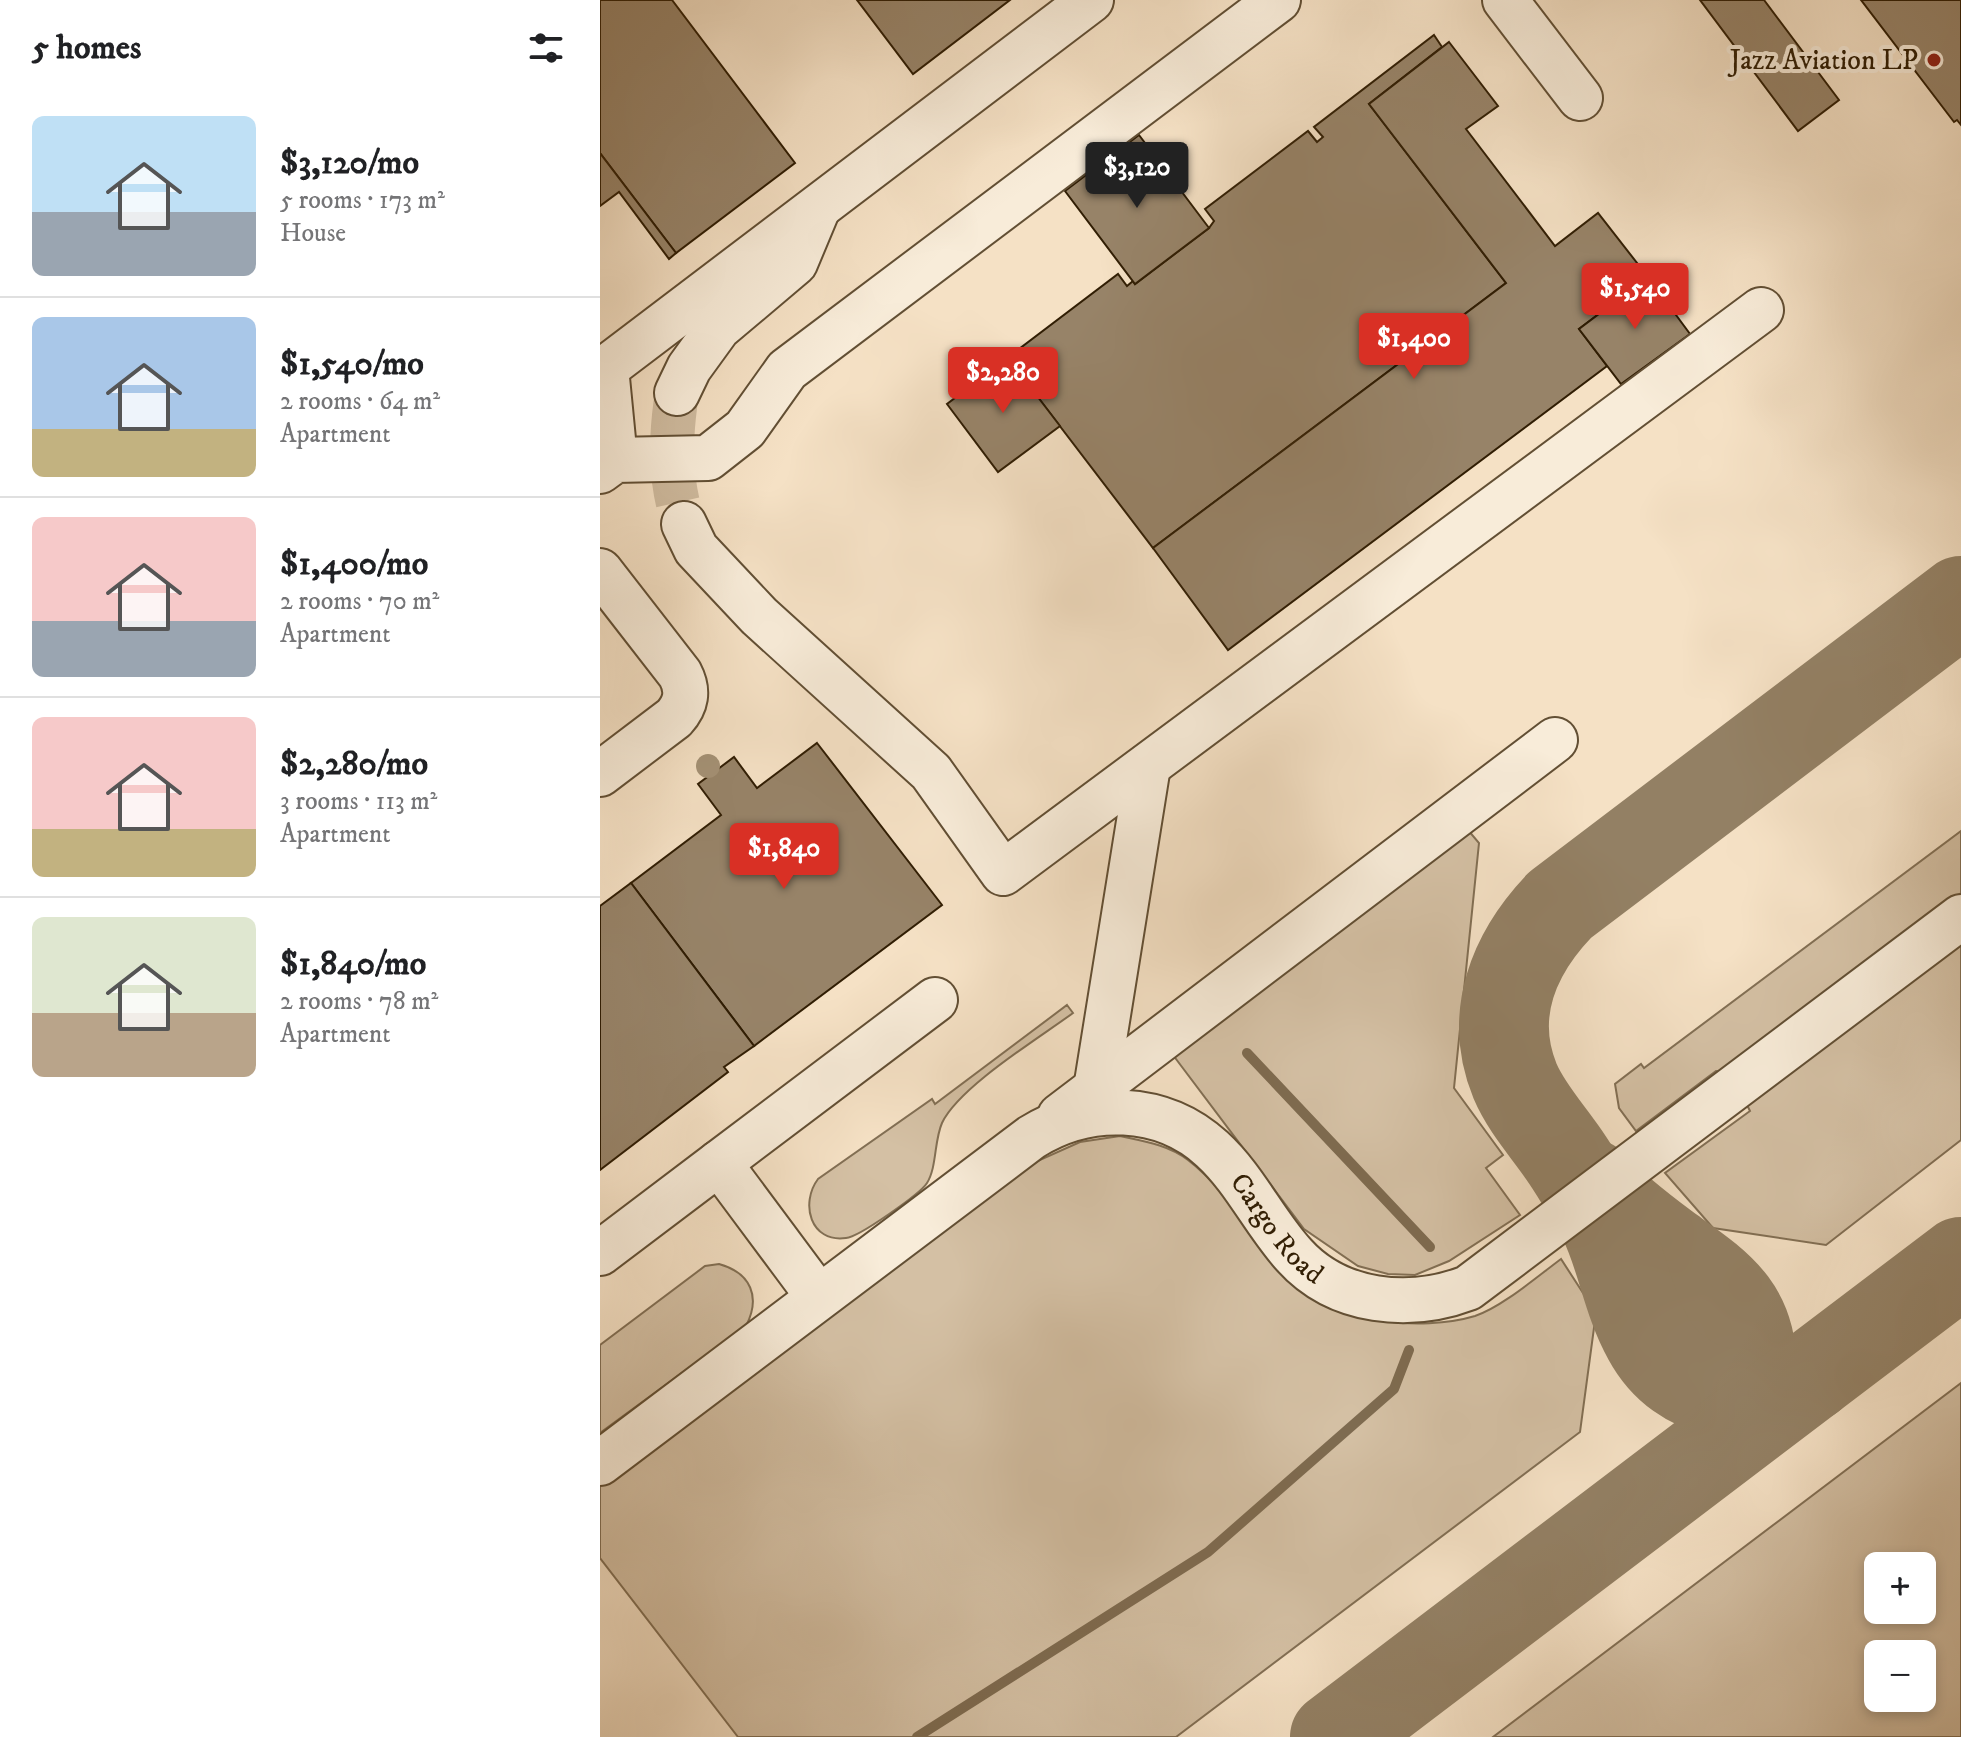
<!DOCTYPE html>
<html lang="en">
<head>
<meta charset="utf-8">
<style>
  :root { --surface:#fff; --page:#f2f2f2; --text:#202124; --muted:#757577; --line:#e0e0e0; --accent:#d93025 }
  body { margin:0; font-family:"IM FELL DW Pica",serif; background:var(--page); color:var(--text); height:100vh; display:flex; flex-direction:column; font-size:30px; white-space:nowrap }
  * { box-sizing:border-box; margin:0 }
  p { font-size:26px; color:var(--muted) }
  .icon { flex:none; width:44px; height:44px; fill:none; stroke:currentColor; stroke-width:2; stroke-linecap:round; stroke-linejoin:round }
  .map { position:relative; flex:1; overflow:hidden }
  .side { display:flex; flex-direction:column; background:var(--surface); width:600px }
  .side>* { flex:none }
  .controls { position:absolute; left:1264px; top:1552px; display:grid; gap:16px }
  .controls a { display:grid; place-items:center; width:72px; height:72px; border-radius:12px; background:var(--surface); box-shadow:0 4px 12px #0003; font-size:40px }
  .price { position:absolute; translate:-50% -68px; padding:0 18px; border-radius:8px; background:var(--accent); color:#fff; font-size:26px; line-height:52px; filter:drop-shadow(0 2px 4px #0008) }
  .price::after { content:''; position:absolute; left:50%; top:48px; width:24px; height:18px; margin-left:-12px; background:inherit; clip-path:polygon(0 0,100% 0,50% 100%) }
  .price.current { background:#222; color:#fff }
  ul { padding:0; list-style:none }
  li { display:flex; align-items:center; gap:24px; height:200px; padding:0 32px }
  li+li { border-top:2px solid var(--line) }
  li span { display:grid; place-items:center; flex:none; width:224px; height:160px; border-radius:12px; color:#555 }
  li>.icon { margin-inline-start:auto }
  span .icon { width:96px; height:96px; fill:#fffc; stroke-width:1 }
  li b { font-size:34px }
  h2 { display:flex; justify-content:space-between; align-items:center; height:96px; padding:0 32px; font-size:34px }
  main { display:flex; flex:1; min-height:0 }
  .map>svg:first-child { display:block }
  .green { fill:#d4c0a4; stroke:#826f54; stroke-width:2; fill-rule:evenodd }
  .lines { fill:none; stroke-linecap:round; stroke-linejoin:round }
  .stream { stroke:#7e6b50; stroke-width:10 }
  .taxiway { stroke:#938064; stroke-width:90 }
  .building { fill:#978368; stroke:#311e04; stroke-width:2 }
  .minor-tunnel { stroke:#ceba9e; stroke-width:44; stroke-dasharray:44 22; stroke-linecap:butt }
  .minor-casing { stroke:#624f34; stroke-width:48 }
  .minor { stroke:#f8ecd9; stroke-width:44 }
  .tree { fill:#a49175 }
  .poi-dot { fill:#8f2418; stroke:#f8ecd9; stroke-width:3 }
  .labels { text-anchor:middle; dominant-baseline:central; stroke-width:8; stroke-linejoin:round; paint-order:stroke }
  .poi-label { font-size:28px; fill:#311e04; stroke:#f8ecd9; text-anchor:end }
  .street-label { font-size:28px; fill:#311e04; stroke:#f8ecd9 }
</style>
</head>
<body>
<main>
<section class="side">
<h2>5 homes<svg class="icon" aria-label="filters" viewBox="0 0 24 24"><path d="M4 7h16M4 17h16"/><circle cx="9" cy="7" r="2"/><circle cx="15" cy="17" r="2"/></svg></h2>
<ul>
<li><span style="background:linear-gradient(#bfe0f5 60%,#9aa5b1 0)"><svg class="icon" aria-label="home" viewBox="0 0 24 24"><path d="M3 11l9-7 9 7M6 9v11h12V9"/></svg></span><div><b>$3,120/mo</b><p>5 rooms · 173 m²</p><p>House</p></div></li>
<li><span style="background:linear-gradient(#a9c7e8 70%,#c2b280 0)"><svg class="icon" aria-label="home" viewBox="0 0 24 24"><path d="M3 11l9-7 9 7M6 9v11h12V9"/></svg></span><div><b>$1,540/mo</b><p>2 rooms · 64 m²</p><p>Apartment</p></div></li>
<li><span style="background:linear-gradient(#f6c9c9 65%,#9aa5b1 0)"><svg class="icon" aria-label="home" viewBox="0 0 24 24"><path d="M3 11l9-7 9 7M6 9v11h12V9"/></svg></span><div><b>$1,400/mo</b><p>2 rooms · 70 m²</p><p>Apartment</p></div></li>
<li><span style="background:linear-gradient(#f6c9c9 70%,#c2b280 0)"><svg class="icon" aria-label="home" viewBox="0 0 24 24"><path d="M3 11l9-7 9 7M6 9v11h12V9"/></svg></span><div><b>$2,280/mo</b><p>3 rooms · 113 m²</p><p>Apartment</p></div></li>
<li><span style="background:linear-gradient(#dfe7d0 60%,#b9a48a 0)"><svg class="icon" aria-label="home" viewBox="0 0 24 24"><path d="M3 11l9-7 9 7M6 9v11h12V9"/></svg></span><div><b>$1,840/mo</b><p>2 rooms · 78 m²</p><p>Apartment</p></div></li>
</ul>
</section>
<div class="map">
<svg width="1361" height="1737" viewBox="0 0 1361 1737">
  <rect width="100%" height="100%" fill="#f5e1c5"/>
  <filter id="stains"><feTurbulence type="fractalNoise" baseFrequency=".0025" numOctaves="4"/><feColorMatrix values="0 0 0 0 .2 0 0 0 0 .09 0 0 0 0 .02 0 0 0 .5 -.17"/></filter>
  <radialGradient id="worn" r=".72"><stop offset=".6" stop-color="#630" stop-opacity="0"/><stop offset="1" stop-color="#630" stop-opacity=".3"/></radialGradient>
  <g class="green">
    <polygon points="868,830 879,843 854,1088 903,1155 886,1168 920,1215 849,1261 815,1275 788,1274 758,1266 704,1229 573,1055"/>
    <polygon points="1361,831 1361,893 1125,1072 1116,1071 1036,1131 1019,1108 1015,1084 1041,1064 1044,1068"/>
    <polygon points="1361,943 1361,1140 1226,1245 1113,1228 1065,1173 1150,1111 1147,1105"/>
    <path d="M467 1005 473 1013C439 1038 359 1087 342 1123 334 1141 337 1167 327 1183 320 1194 259 1237 246 1238 210 1243 200 1203 218 1179L332 1099 335 1104Z"/>
    <path d="M520 1136C543 1141 569 1145 588 1160 630 1192 654 1244 690 1281 730 1323 822 1332 875 1316 902 1307 938 1276 961 1259L996 1313 980 1432 576 1737H138L0 1558V1486L424 1167 480 1142Z"/>
    <path d="M119 1264C151 1273 161 1297 146 1326L0 1433V1345L105 1266Z"/>
    <path d="M1361 1383V1737H893ZM1278 1566H1322V1610H1278ZM1278 1654H1322V1698H1278Z"/>
  </g>
  <g class="lines">
    <g class="stream">
      <polyline points="647,1053 830,1247"/>
      <polyline points="317,1737 608,1552 794,1389 809,1350"/>
    </g>
    <g class="taxiway">
      <path d="M991 1184C1013 1208 1039 1228 1066 1248 1116 1284 1156 1307 1151 1377 1148 1404 1135 1430 1116 1447"/>
      <path d="M1211 1376C1155 1409 1081 1399 1048 1338 1027 1301 1022 1257 1003 1219 990 1196 977 1173 962 1152 946 1129 926 1107 915 1081 888 1015 914 953 960 905L1361 601"/>
      <polyline points="735,1737 1361,1262"/>
    </g>
  </g>
  <g class="building">
    <polygon points="0,0 72,0 195,163 76,253 0,153"/>
    <polygon points="257,0 410,0 313,74"/>
    <polygon points="1100,0 1164,0 1239,100 1198,131"/>
    <polygon points="1261,0 1361,0 1361,125 1357,120 1354,122"/>
    <polygon points="834,35 842,47 769,104 906,283 553,548 417,370 424,364 415,352 518,274 527,286 533,281 535,284 609,228 614,221 605,209 708,131 717,142 723,137 714,127"/>
    <polygon points="849,42 898,106 866,129 955,246 998,213 1048,277 979,329 1007,366 628,650 553,548 906,283 769,104"/>
    <polygon points="539,135 609,228 535,284 465,191"/>
    <polygon points="0,153 76,253 69,259 19,192 0,206"/>
    <polygon points="1048,277 1090,334 1021,384 979,329"/>
    <polygon points="408,358 460,426 398,472 347,404"/>
    <polygon points="217,743 342,905 154,1046 31,883 121,815 98,784 134,757 157,788"/>
    <polygon points="31,883 154,1046 124,1067 128,1072 0,1170 0,906"/>
  </g>
  <g class="lines">
    <path class="minor-tunnel" d="M77 393C70 438 69 481 84 524"/>
    <defs>
      <g id="minor">
        <polyline points="905,0 980,98"/>
        <polyline points="77,393 89,368 118,328 195,263 218,208"/>
        <polyline points="15,460 6,368 491,0"/>
        <polyline points="0,471 15,460 108,458 145,429 187,370 678,0"/>
        <polyline points="84,524 96,549 159,616 331,772 403,873 1161,310"/>
        <path d="M0 571 80 674C89 691 86 705 74 718L0 774"/>
        <polyline points="496,1089 548,766"/>
        <polyline points="460,1116 955,740"/>
        <polyline points="119,1163 335,1000"/>
        <polyline points="0,1253 119,1163 218,1296"/>
        <path id="s1" d="M0 1463 432 1137C488 1102 562 1103 612 1149 645 1179 664 1222 694 1255 738 1304 810 1310 868 1288L1361 917"/>
      </g>
    </defs>
    <use href="#minor" class="minor-casing"/>
    <use href="#minor" class="minor"/>
  </g>
  <circle class="tree" cx="108" cy="766" r="12"/>
  <circle class="poi-dot" cx="1334" cy="60" r="8"/>
  <g class="labels">
    <g class="poi-label">
      <text x="1318" y="60">Jazz Aviation LP</text>
    </g>
    <g class="street-label">
      <text stroke="none"><textPath href="#s1" startOffset="838">Cargo Road</textPath></text>
    </g>
  </g>
  <rect width="100%" height="100%" filter="url(#stains)"/>
  <rect width="100%" height="100%" fill="url(#worn)"/>
</svg>
<div class="controls">
<a>+</a>
<a>−</a>
</div>
<b class="price current" style="left:537px;top:210px">$3,120</b>
<b class="price" style="left:1035px;top:331px">$1,540</b>
<b class="price" style="left:814px;top:381px">$1,400</b>
<b class="price" style="left:403px;top:415px">$2,280</b>
<b class="price" style="left:184px;top:891px">$1,840</b>
</div>
</main>
</body>
</html>
